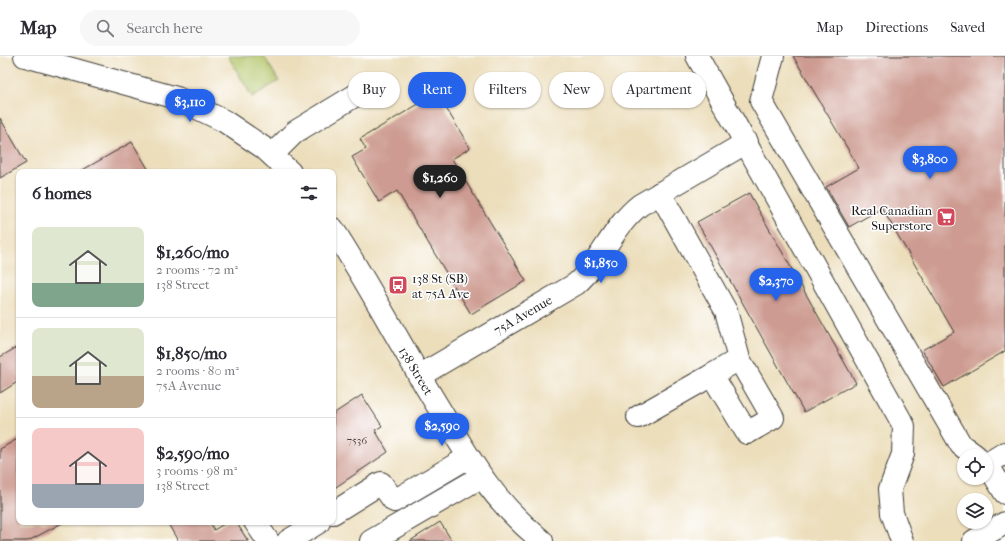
<!DOCTYPE html>
<html lang="en">
<head>
<meta charset="utf-8">
<style>
  :root { --surface:#fff; --page:#f7f7f7; --text:#2b2b33; --muted:#7c7c81; --line:#e1e1e2; --accent:#2563eb }
  body { margin:0; font-family:"IM FELL French Canon",serif; background:var(--page); color:var(--text); height:100vh; display:flex; flex-direction:column; font-size:15px; white-space:nowrap }
  * { box-sizing:border-box; margin:0 }
  p { font-size:13px; color:var(--muted) }
  .icon { flex:none; width:22px; height:22px; fill:none; stroke:currentColor; stroke-width:2; stroke-linecap:round; stroke-linejoin:round }
  .map { position:relative; flex:1; overflow:hidden }
  .drawer { position:absolute; left:16px; top:113px; width:320px; height:356px; display:flex; flex-direction:column; background:var(--surface); border-radius:8px; box-shadow:0 1px 3px #0004 }
  .drawer>* { flex:none }
  .guide { position:absolute; left:348px; top:16px; width:380px; height:36px; display:flex; gap:8px }
  .fabs { position:absolute; left:957px; top:393px; display:grid; gap:8px }
  .fabs a { display:grid; place-items:center; width:36px; height:36px; border-radius:50%; background:var(--surface); box-shadow:0 1px 3px #0004; font-size:20px }
  .price { position:absolute; translate:-50% -34px; padding:0 9px; border-radius:14px; background:var(--accent); color:#fff; font-size:13px; line-height:26px; filter:drop-shadow(0 1px 2px #0008) }
  .price::after { content:''; position:absolute; left:50%; top:24px; width:12px; height:9px; margin-left:-6px; background:inherit; clip-path:polygon(0 0,100% 0,50% 100%) }
  .price.current { background:#222; color:#fff }
  ul { padding:0; list-style:none }
  li { display:flex; align-items:center; gap:12px; height:100px; padding:0 16px }
  li+li { border-top:1px solid var(--line) }
  li span { display:grid; place-items:center; flex:none; width:112px; height:80px; border-radius:8px; color:#555 }
  li>.icon { margin-inline-start:auto }
  span .icon { width:48px; height:48px; fill:#fffc; stroke-width:1 }
  li b { font-size:17px }
  h2 { display:flex; justify-content:space-between; align-items:center; height:48px; padding:0 16px; font-size:17px }
  .chip { padding:0 14px; border-radius:18px; background:var(--surface); box-shadow:0 1px 3px #0004; font-size:14px; line-height:36px }
  .chip.current { background:var(--accent); color:#fff }
  header { display:flex; align-items:center; gap:24px; box-sizing:border-box; height:56px; padding:0 20px; background:var(--surface); border-bottom:1px solid var(--line) }
  header strong { font-size:19px }
  nav { display:flex; gap:22px; margin-inline-start:auto; font-size:14px }
  .search { width:280px; height:36px; background:var(--page); display:flex; align-items:center; gap:10px; box-sizing:border-box; padding:0 14px; border-radius:22px; color:var(--muted); font-size:15px }
  .map>svg:first-child { display:block }
  .green { fill:#b2c569; stroke:#677042 }
  .building { fill:#cd9b91 }
  .lines { fill:none; stroke-linecap:round; stroke-linejoin:round }
  .minor-casing { stroke:#3b3934; stroke-width:24 }
  .major-casing { stroke:#3b3934; stroke-width:24 }
  .minor { stroke:#fff; stroke-width:22 }
  .major { stroke:#fff; stroke-width:22 }
  .labels { text-anchor:middle; dominant-baseline:central; stroke-width:3; stroke-linejoin:round; paint-order:stroke }
  .number-label { font-size:11px; fill:#483c39 }
  .poi-label { font-size:13px; fill:#1c1c1c; stroke:#fff; text-anchor:end }
  .street-label { font-size:13px; fill:#1c1c1c; stroke:#fff }
</style>
</head>
<body>
<header>
<strong>Map</strong>
<div class="search"><svg class="icon" aria-label="search" viewBox="0 0 24 24"><circle cx="10" cy="10" r="6"/><path d="M15 15l6 6"/></svg>Search here</div>
<nav><a>Map</a><a>Directions</a><a>Saved</a></nav>
</header>
<div class="map">
<svg width="1005" height="485" viewBox="0 0 1005 485">
  <rect width="100%" height="100%" fill="#fff"/>
  <filter id="ink" filterUnits="userSpaceOnUse"><feTurbulence type="fractalNoise" baseFrequency=".025" numOctaves="2"/><feDisplacementMap in="SourceGraphic" scale="8" xChannelSelector="R" yChannelSelector="G"/><feConvolveMatrix kernelMatrix="1 2 1 2 8 2 1 2 1" color-interpolation-filters="sRGB"/></filter>
  <filter id="wash" filterUnits="userSpaceOnUse"><feTurbulence type="fractalNoise" baseFrequency=".012" numOctaves="4" result="noise"/><feDisplacementMap in="SourceGraphic" scale="16" xChannelSelector="R" yChannelSelector="G"/><feGaussianBlur stdDeviation="0.9" result="paint"/><feColorMatrix in="noise" values="0 0 0 0 0 0 0 0 0 0 0 0 0 0 0 0 0 1.4 0 .05"/><feComposite in="paint" operator="in"/></filter>
  <g filter="url(#wash)">
    <rect width="100%" height="100%" fill="#ecdebb"/>
    <polygon class="green" points="228,0 264,0 279,25 252,41"/>
    <g id="blocks">
      <g class="building">
        <polygon points="793,0 1005,0 1005,295 944,331 922,294 954,276 882,152 849,171 826,131 859,112"/>
        <polygon points="437,37 470,92 452,103 526,225 471,258 397,135 379,146 352,101 366,93 360,83"/>
        <polygon points="0,62 26,107 0,122"/>
        <polygon points="132,86 150,116 79,116"/>
        <polygon points="749,137 856,327 804,356 697,166"/>
        <polygon points="19,290 19,325 0,337 0,301"/>
        <polygon points="362,339 382,370 375,374 388,396 333,433 333,358"/>
        <polygon points="19,382 19,466 64,466 28,485 0,485 0,393"/>
        <polygon points="167,466 210,466 214,474 227,466 236,466 248,485 178,485"/>
        <polygon points="440,466 452,485 410,485"/>
      </g>
    </g>
  </g>
  <g filter="url(#ink)">
    <use href="#blocks" fill-opacity="0" stroke="#3b3934" stroke-width="1"/>
    <g class="lines">
      <defs>
        <g id="minor">
          <polyline points="697,0 904,370 903,398 890,433 892,457 902,485"/>
          <polyline points="773,0 761,45 961,389 976,400"/>
          <polyline points="272,99 295,76 374,28"/>
          <polyline points="660,137 726,255 739,303 773,362 747,377 712,319 739,303"/>
          <path d="M419 320 576 228C602 205 613 170 640 149L747 86"/>
          <polyline points="638,361 712,319"/>
          <polyline points="1005,397 987,408 1005,437"/>
          <polyline points="333,457 381,427 394,445 467,402"/>
          <polyline points="255,466 268,485"/>
          <polyline points="288,485 319,466"/>
          <polyline points="371,485 481,421"/>
        </g>
        <g id="major">
          <polyline points="25,0 177,42 224,65 264,92 290,116"/>
          <path d="M333 173C371 232 403 294 440 354 472 407 493 445 542 485"/>
          <polyline points="974,485 1005,467"/>
        </g>
      </defs>
      <use href="#minor" class="minor-casing"/>
      <use href="#major" class="major-casing"/>
      <use href="#minor" class="minor"/>
      <use href="#major" class="major"/>
    </g>
  </g>
  <defs>
    <symbol id="supermarket-square" viewBox="-11 -11 22 22"><rect x="-9" y="-9" width="18" height="18" rx="4" fill="#d1495b" stroke="#fff"/><path d="M-6-5.5h2.5l.6 2H6L4.5 2H-2.5L-4.4-4H-6ZM-1.5 3.2a1.3 1.3 0 1 0 .1 0ZM3 3.2a1.3 1.3 0 1 0 .1 0Z" fill="#fff"/></symbol>
    <symbol id="bus-square" viewBox="-11 -11 22 22"><rect x="-9" y="-9" width="18" height="18" rx="4" fill="#d1495b" stroke="#fff"/><path d="M-5-6H5V4H4V6H2V4H-2V6H-4V4H-5ZM-3.5-4V0h7V-4ZM-3.5 1.2v1.5H-2V1.2ZM2 1.2v1.5H3.5V1.2Z" fill="#fff"/></symbol>
  </defs>
  <g fill-rule="evenodd">
    <use href="#supermarket-square" x="935" y="150" width="22" height="22"/>
    <use href="#bus-square" x="387" y="218" width="22" height="22"/>
  </g>
  <g class="labels">
    <g class="number-label">
      <text x="357" y="384">7536</text>
    </g>
    <g class="poi-label">
      <text x="932" y="154">Real Canadian<tspan x="932" dy="15">Superstore</tspan></text>
      <text x="412" y="222" text-anchor="start">138 St (SB)<tspan x="412" dy="15">at 75A Ave</tspan></text>
    </g>
    <g class="street-label">
      <text transform="translate(523 259) rotate(-30)">75A Avenue</text>
      <text transform="translate(416 315) rotate(59)">138 Street</text>
    </g>
  </g>
</svg>
<div class="fabs">
<a><svg class="icon" aria-label="locate" viewBox="0 0 24 24"><circle cx="12" cy="12" r="6"/><path d="M12 2v4M12 18v4M2 12h4M18 12h4"/></svg></a>
<a><svg class="icon" aria-label="layers" viewBox="0 0 24 24"><path d="M12 4l9 5-9 5-9-5zM3 14l9 5 9-5"/></svg></a>
</div>
<b class="price" style="left:190px;top:67px">$3,110</b>
<b class="price" style="left:930px;top:124px">$3,800</b>
<b class="price current" style="left:440px;top:143px">$1,260</b>
<b class="price" style="left:601px;top:228px">$1,850</b>
<b class="price" style="left:776px;top:246px">$2,370</b>
<b class="price" style="left:442px;top:391px">$2,590</b>
<div class="guide">
<a class="chip">Buy</a>
<a class="chip current">Rent</a>
<a class="chip">Filters</a>
<a class="chip">New</a>
<a class="chip">Apartment</a>
</div>
<section class="drawer">
<h2>6 homes<svg class="icon" aria-label="filters" viewBox="0 0 24 24"><path d="M4 7h16M4 17h16"/><circle cx="9" cy="7" r="2"/><circle cx="15" cy="17" r="2"/></svg></h2>
<ul>
<li><span style="background:linear-gradient(#dfe7d0 70%,#7fa58c 0)"><svg class="icon" aria-label="home" viewBox="0 0 24 24"><path d="M3 11l9-7 9 7M6 9v11h12V9"/></svg></span><div><b>$1,260/mo</b><p>2 rooms · 72 m²</p><p>138 Street</p></div></li>
<li><span style="background:linear-gradient(#dfe7d0 60%,#b9a48a 0)"><svg class="icon" aria-label="home" viewBox="0 0 24 24"><path d="M3 11l9-7 9 7M6 9v11h12V9"/></svg></span><div><b>$1,850/mo</b><p>2 rooms · 80 m²</p><p>75A Avenue</p></div></li>
<li><span style="background:linear-gradient(#f6c9c9 70%,#9aa5b1 0)"><svg class="icon" aria-label="home" viewBox="0 0 24 24"><path d="M3 11l9-7 9 7M6 9v11h12V9"/></svg></span><div><b>$2,590/mo</b><p>3 rooms · 98 m²</p><p>138 Street</p></div></li>
</ul>
</section>
</div>
</body>
</html>
